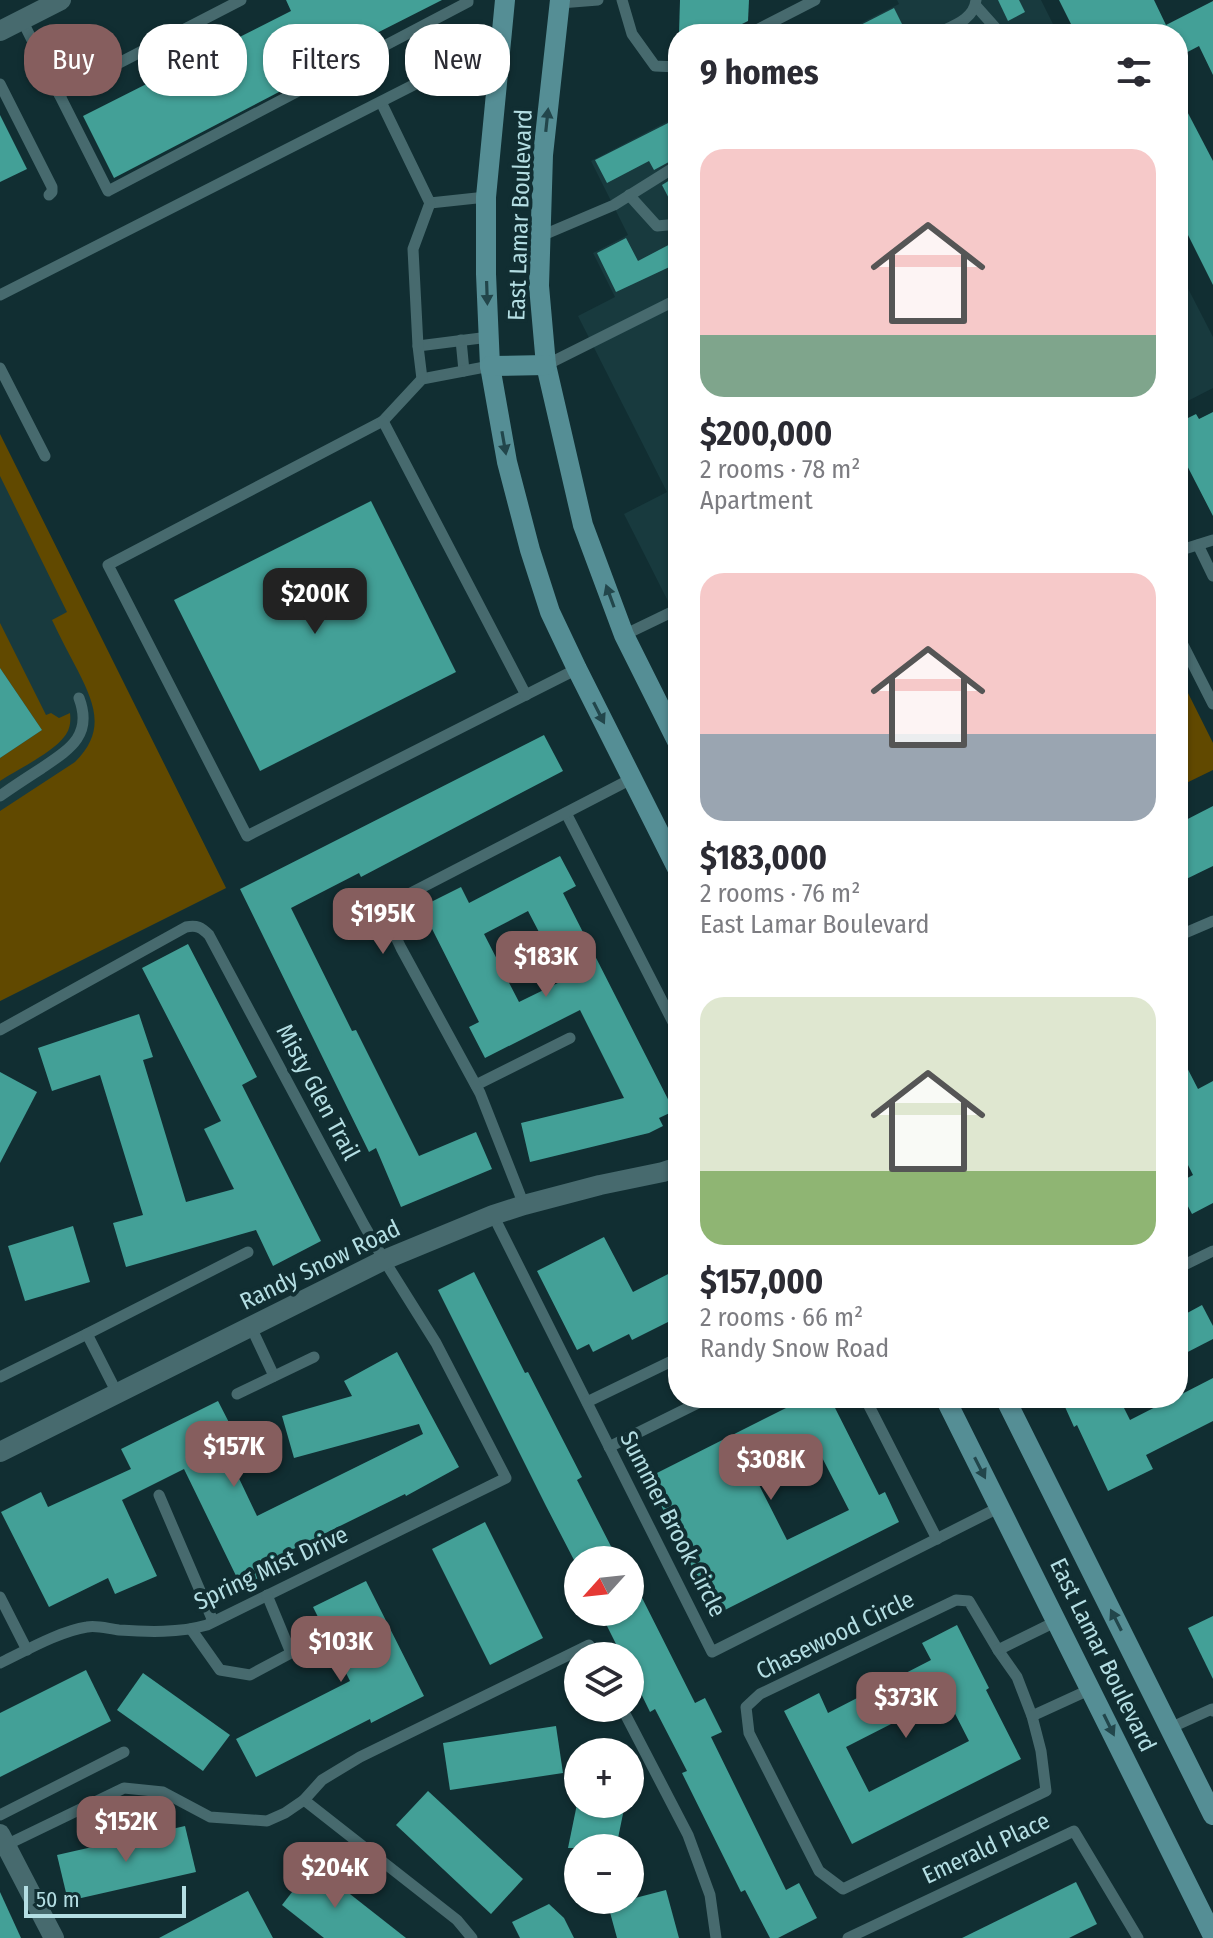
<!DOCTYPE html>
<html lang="en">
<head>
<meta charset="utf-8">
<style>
  :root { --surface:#fff; --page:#f2f2f3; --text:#2b2b33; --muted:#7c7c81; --accent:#865e5e }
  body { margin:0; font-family:"Fira Sans Condensed",sans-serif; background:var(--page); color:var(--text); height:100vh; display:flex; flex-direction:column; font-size:30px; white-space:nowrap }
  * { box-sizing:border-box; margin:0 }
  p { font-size:26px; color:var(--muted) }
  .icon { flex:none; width:44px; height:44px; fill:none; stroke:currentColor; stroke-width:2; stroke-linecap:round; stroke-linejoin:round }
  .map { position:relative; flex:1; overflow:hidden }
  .side { position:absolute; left:668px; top:24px; width:520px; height:1384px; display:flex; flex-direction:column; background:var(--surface); border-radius:32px; box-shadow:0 2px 6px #0004 }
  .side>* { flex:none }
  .top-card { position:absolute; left:24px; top:24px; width:524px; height:72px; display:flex; gap:16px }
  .needle { width:52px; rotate:243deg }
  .controls { position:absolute; left:564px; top:1546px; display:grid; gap:16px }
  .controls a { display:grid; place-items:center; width:80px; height:80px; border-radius:50%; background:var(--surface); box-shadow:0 2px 6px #0004; font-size:40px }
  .scale { position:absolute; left:24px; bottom:20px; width:162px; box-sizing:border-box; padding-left:8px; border:4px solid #b4dee3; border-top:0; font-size:22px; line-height:28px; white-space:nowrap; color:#b4dee3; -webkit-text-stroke:6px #112e32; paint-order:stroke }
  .price { position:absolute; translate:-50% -68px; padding:0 18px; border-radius:16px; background:var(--accent); color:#fff; font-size:26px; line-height:52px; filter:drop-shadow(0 2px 4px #0008) }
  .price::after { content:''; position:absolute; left:50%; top:48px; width:24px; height:18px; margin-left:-12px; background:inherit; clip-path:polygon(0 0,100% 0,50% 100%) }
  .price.current { background:#222; color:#fff }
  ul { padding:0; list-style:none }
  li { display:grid; align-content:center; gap:16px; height:424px; padding:0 32px }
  li span { display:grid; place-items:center; height:248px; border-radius:24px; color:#555 }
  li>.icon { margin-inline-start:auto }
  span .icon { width:144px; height:144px; fill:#fffc; stroke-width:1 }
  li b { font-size:34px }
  h2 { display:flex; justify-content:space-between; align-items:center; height:96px; padding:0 32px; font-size:34px }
  .pill { padding:0 28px; border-radius:32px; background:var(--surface); box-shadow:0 2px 6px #0004; font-size:28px; line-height:72px }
  .pill.current { background:var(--accent); color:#fff }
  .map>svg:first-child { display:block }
  .built { fill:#183a3e }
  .green { fill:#614900 }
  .building { fill:#43a097; fill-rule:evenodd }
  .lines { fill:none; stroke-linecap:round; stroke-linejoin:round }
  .service { stroke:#476a6e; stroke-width:11 }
  .minor { stroke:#476a6e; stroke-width:20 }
  .tertiary { stroke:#476a6e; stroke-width:20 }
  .secondary { stroke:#558e95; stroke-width:20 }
  .oneway { fill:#22464b }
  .labels { text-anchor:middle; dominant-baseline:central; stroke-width:8; stroke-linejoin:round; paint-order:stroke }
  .street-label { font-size:24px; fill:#b4dee3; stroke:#112e32 }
</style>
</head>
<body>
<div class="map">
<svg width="1213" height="1938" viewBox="0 0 1213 1938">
  <rect width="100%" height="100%" fill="#112e32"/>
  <g class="built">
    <polygon points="897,0 1041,0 1058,34 839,34 899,4"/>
    <polygon points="678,116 678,621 624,514 667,492 578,316 615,297 593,253 628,235 591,161"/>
    <polygon points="1178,269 1213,337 1213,388 1178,406"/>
    <polygon points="0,439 226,888 0,1001"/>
  </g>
  <g class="green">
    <path d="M0 434 226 888 0 1001V811L75 762C106 731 95 705 78 671 69 654 60 637 52 620L67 612 0 476Z"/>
    <path d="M0 623 46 715 51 713 59 718 70 713C71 722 70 730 64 737 53 752 17 770 0 781V758L42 730 0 668Z"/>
    <polygon points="1178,673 1213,743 1213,770 1178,787"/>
  </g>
  <g class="building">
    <polygon points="286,0 442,0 296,74 300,81 114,178 83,116 291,11"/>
    <polygon points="680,0 749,0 748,21 722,34 679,34"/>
    <polygon points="998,0 1019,0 1025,12 1008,21"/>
    <polygon points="1059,0 1154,0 1166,25 1213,1 1213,75 1199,46 1178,57 1178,34 1076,34"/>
    <polygon points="894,8 907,34 843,34"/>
    <polygon points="1178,94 1213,161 1213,285 1178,215"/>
    <polygon points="0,115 27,169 0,182"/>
    <polygon points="678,118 678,157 654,170 649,161 607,183 595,160"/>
    <polygon points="678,175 678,216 662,185"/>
    <polygon points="626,238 638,261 678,240 678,263 616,292 597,253"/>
    <polygon points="1213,412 1213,516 1178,448 1178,423 1196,414 1199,419"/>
    <polygon points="371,501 456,672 260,771 174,600"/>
    <polygon points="0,668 42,730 0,758"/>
    <polygon points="544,735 563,771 361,877 359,873 291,908 352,1031 356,1030 419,1156 476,1132 492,1169 401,1207 376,1148 369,1152 240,889"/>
    <polygon points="1213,806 1213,866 1178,883 1178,824"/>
    <path d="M560 856 576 886 563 893 674 1111 659 1118 663 1126 649 1133 530 1162 521 1123 624 1098 580 1010 485 1058 469 1027 479 1022 421 907 461 887 469 903ZM528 911 564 980 519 1002 484 934Z"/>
    <polygon points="188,944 257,1077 242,1085 321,1241 273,1266 256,1230 126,1267 113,1223 143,1215 100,1075 52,1091 38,1048 139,1014 153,1057 143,1060 186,1202 234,1189 204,1129 221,1121 142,968"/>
    <polygon points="1178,1050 1198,1089 1213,1081 1213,1203 1192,1214 1178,1187 1178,1183 1193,1175 1178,1145 1178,1122 1186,1118 1178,1103"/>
    <polygon points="0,1072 37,1092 0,1163"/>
    <polygon points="73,1226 90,1282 25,1301 8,1246"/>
    <polygon points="604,1237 633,1292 678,1269 678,1317 632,1340 629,1334 593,1352 589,1344 577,1350 537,1271"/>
    <polygon points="474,1272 525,1373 528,1372 582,1477 577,1480 618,1560 574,1560 546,1506 438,1290"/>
    <polygon points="1202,1305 1213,1326 1213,1339 1178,1357 1178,1318"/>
    <polygon points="397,1352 459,1467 406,1496 405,1494 277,1557 282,1567 241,1586 184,1469 122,1500 157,1576 115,1594 108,1578 49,1607 1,1512 41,1492 48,1507 131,1469 121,1449 218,1401 239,1442 225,1449 257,1516 423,1434 419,1424 294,1458 282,1416 352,1396 344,1381"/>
    <polygon points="1213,1378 1213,1421 1146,1455 1153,1469 1108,1491 1077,1425 1074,1427 1061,1398 1119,1398 1130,1420 1173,1398 1178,1398 1178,1396"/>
    <path d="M794 1398H830L879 1495 885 1492 899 1522 715 1615 699 1584H701L689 1561 691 1560H689L647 1478 796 1403ZM812 1438 849 1510 787 1540 751 1469Z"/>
    <polygon points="485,1522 543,1638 490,1665 432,1549"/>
    <polygon points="630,1574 695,1703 705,1698 722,1732 711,1737 786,1890 799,1883 817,1918 778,1938 770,1938 745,1890 741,1892 682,1773 687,1771 655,1709 650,1712 630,1671 630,1656 622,1656 600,1612 630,1612"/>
    <polygon points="366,1581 424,1696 371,1723 370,1719 256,1777 236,1739 350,1681 313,1607"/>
    <polygon points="1213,1616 1213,1679 1188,1628"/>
    <path d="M957 1625 989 1688 986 1690 1021 1759 852 1844 784 1711 819 1693 828 1713 931 1660 922 1643ZM946 1696 969 1741 869 1792 846 1747Z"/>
    <polygon points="86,1670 111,1721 0,1777 0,1713"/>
    <polygon points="143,1673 230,1735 203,1771 117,1710"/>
    <polygon points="556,1726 563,1773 450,1790 443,1743"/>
    <polygon points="428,1791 523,1879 491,1914 396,1825"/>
    <polygon points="577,1804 625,1804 616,1848 568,1848"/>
    <polygon points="185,1826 196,1872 68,1901 57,1855"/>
    <polygon points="313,1865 406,1938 324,1938 282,1905"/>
    <polygon points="1076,1882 1097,1924 1069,1938 962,1938"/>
    <polygon points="666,1890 679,1938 617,1938 608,1905"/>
    <polygon points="248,1891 273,1938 159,1938"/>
    <polygon points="0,1892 21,1938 0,1938"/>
    <polygon points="549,1904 564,1918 574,1938 520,1938 512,1922"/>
  </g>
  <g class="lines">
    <g class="service">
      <polyline points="241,0 59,94 108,191 468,2 468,0"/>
      <polyline points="622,0 632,34 655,66 678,67"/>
      <polyline points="560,3 598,0"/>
      <polyline points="976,6 1001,34"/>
      <polyline points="22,20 59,94"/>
      <polyline points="749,34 815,0"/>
      <path d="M936 34C952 26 974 20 976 0"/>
      <polyline points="0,84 52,187 52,192 49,195"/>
      <polyline points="381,102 430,203 486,197"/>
      <polyline points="629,195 657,226 678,224"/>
      <polyline points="541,236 614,205 678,165"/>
      <polyline points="0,295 443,70 499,70"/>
      <polyline points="461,340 464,371"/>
      <polyline points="418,346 489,337"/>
      <polyline points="546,365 678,299"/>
      <polyline points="490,366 422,379 383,421 108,565 247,836 577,669"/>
      <polyline points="0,368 45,456"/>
      <polyline points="422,379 418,346 413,249 430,203"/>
      <polyline points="383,421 526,695"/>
      <polyline points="1198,545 1213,576"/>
      <polyline points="1178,551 1213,540"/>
      <polyline points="624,635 678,609"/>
      <polyline points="1178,635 1213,704"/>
      <path d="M0 796C14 786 28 777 42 768 70 749 93 735 79 698"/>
      <polyline points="566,813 678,1032"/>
      <polyline points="1178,936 1213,921"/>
      <path d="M0 1030 186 927C197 925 201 927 209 935L364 1225 384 1260 436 1343 506 1478 207 1625C179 1633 148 1632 119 1630 109 1629 97 1625 87 1627 60 1631 25 1651 0 1663"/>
      <polyline points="476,1085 570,1038"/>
      <polyline points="524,1205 480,1093 401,948 382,908 633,778"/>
      <polyline points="493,1215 712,1652 1000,1507"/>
      <polyline points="1178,1268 1213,1251"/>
      <polyline points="251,1327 274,1376"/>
      <polyline points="0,1377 87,1334"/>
      <polyline points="117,1393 87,1334 248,1252"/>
      <polyline points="237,1394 314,1357"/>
      <polyline points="865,1398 937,1539"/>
      <polyline points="587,1402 678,1358"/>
      <polyline points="609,1447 708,1398"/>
      <polyline points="159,1495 213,1621"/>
      <polyline points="0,1597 27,1650"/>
      <polygon points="956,1600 969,1601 998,1650 1017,1677 1032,1716 1041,1751 1046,1791 843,1889 819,1871 749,1733 746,1707 760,1694"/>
      <polyline points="191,1629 220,1670 250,1675 291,1653 267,1595"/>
      <polyline points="998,1650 1057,1621"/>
      <polyline points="622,1708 688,1835 710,1895 716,1938"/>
      <polyline points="1032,1716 1091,1689"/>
      <polyline points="1170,1728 1212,1709 1213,1711"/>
      <polyline points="304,1800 457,1920 472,1938"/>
      <polyline points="0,1815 124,1752"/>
      <polyline points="4,1846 124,1788 163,1792 210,1817 267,1821 285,1813 304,1800 322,1780 360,1757 589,1645 595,1656"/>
      <polyline points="848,1938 1074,1831 1138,1938"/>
    </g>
    <polyline class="minor" points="0,1834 54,1938"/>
    <g class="tertiary">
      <polyline points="0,31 61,0"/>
      <polyline points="0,1452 384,1260 493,1215 524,1205 600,1185 663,1172 678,1167"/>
    </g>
    <g class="secondary">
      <polyline points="505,0 486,197 486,274 490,366 507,462 530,550 550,612 577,669 678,870"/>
      <polyline points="560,0 543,155 539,286 546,365 583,525 624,635 678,743"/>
      <polyline points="490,366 546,365"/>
      <polyline points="945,1398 1213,1936"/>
      <polyline points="1005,1398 1213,1815"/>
    </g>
  </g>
  <defs><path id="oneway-solid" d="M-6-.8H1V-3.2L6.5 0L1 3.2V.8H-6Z" transform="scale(2)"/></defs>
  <g class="oneway">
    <use href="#oneway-solid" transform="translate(547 120) rotate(-84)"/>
    <use href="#oneway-solid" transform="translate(487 293) rotate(88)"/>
    <use href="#oneway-solid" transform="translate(504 443) rotate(80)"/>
    <use href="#oneway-solid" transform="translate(610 596) rotate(-110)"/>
    <use href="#oneway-solid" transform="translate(599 713) rotate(63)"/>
    <use href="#oneway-solid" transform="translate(980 1468) rotate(63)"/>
    <use href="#oneway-solid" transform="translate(1116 1620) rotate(-117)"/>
    <use href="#oneway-solid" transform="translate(1109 1725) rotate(64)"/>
  </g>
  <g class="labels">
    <g class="street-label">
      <text transform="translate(520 215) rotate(-88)">East Lamar Boulevard</text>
      <text transform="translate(318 1092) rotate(62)">Misty Glen Trail</text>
      <text transform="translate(320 1265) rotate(-26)">Randy Snow Road</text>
      <text transform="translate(673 1524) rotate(63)">Summer Brook Circle</text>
      <text transform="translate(271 1568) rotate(-25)">Spring Mist Drive</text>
      <text transform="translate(835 1635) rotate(-26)">Chasewood Circle</text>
      <text transform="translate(1103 1655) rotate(64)">East Lamar Boulevard</text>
      <text transform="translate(986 1848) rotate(-25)">Emerald Place</text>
    </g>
  </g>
</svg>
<div class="controls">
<a><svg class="needle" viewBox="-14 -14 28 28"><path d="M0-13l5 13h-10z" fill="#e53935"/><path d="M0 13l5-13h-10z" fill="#7c7c81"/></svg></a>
<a><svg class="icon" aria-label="layers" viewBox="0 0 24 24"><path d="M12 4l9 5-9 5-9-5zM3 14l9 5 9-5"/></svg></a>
<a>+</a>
<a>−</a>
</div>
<div class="scale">50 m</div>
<b class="price current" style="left:315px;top:636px">$200K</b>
<b class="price" style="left:383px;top:956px">$195K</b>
<b class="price" style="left:546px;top:999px">$183K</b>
<b class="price" style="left:234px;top:1489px">$157K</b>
<b class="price" style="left:771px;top:1502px">$308K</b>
<b class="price" style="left:341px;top:1684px">$103K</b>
<b class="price" style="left:906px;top:1740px">$373K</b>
<b class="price" style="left:126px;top:1864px">$152K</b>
<b class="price" style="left:335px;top:1910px">$204K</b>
<div class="top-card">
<a class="pill current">Buy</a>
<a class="pill">Rent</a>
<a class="pill">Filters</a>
<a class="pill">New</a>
</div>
<section class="side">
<h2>9 homes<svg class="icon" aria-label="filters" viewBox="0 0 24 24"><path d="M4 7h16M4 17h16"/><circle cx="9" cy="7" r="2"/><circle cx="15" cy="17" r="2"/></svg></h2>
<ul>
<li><span style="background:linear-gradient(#f6c9c9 75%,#7fa58c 0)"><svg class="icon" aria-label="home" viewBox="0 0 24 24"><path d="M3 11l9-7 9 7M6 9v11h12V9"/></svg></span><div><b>$200,000</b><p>2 rooms · 78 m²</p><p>Apartment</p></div></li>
<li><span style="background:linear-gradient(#f6c9c9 65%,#9aa5b1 0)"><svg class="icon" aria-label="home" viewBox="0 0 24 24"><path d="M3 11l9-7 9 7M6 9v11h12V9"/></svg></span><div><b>$183,000</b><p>2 rooms · 76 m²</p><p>East Lamar Boulevard</p></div></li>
<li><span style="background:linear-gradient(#dfe7d0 70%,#8fb573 0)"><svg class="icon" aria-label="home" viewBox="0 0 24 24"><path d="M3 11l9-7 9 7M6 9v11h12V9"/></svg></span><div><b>$157,000</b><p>2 rooms · 66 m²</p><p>Randy Snow Road</p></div></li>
</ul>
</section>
</div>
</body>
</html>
